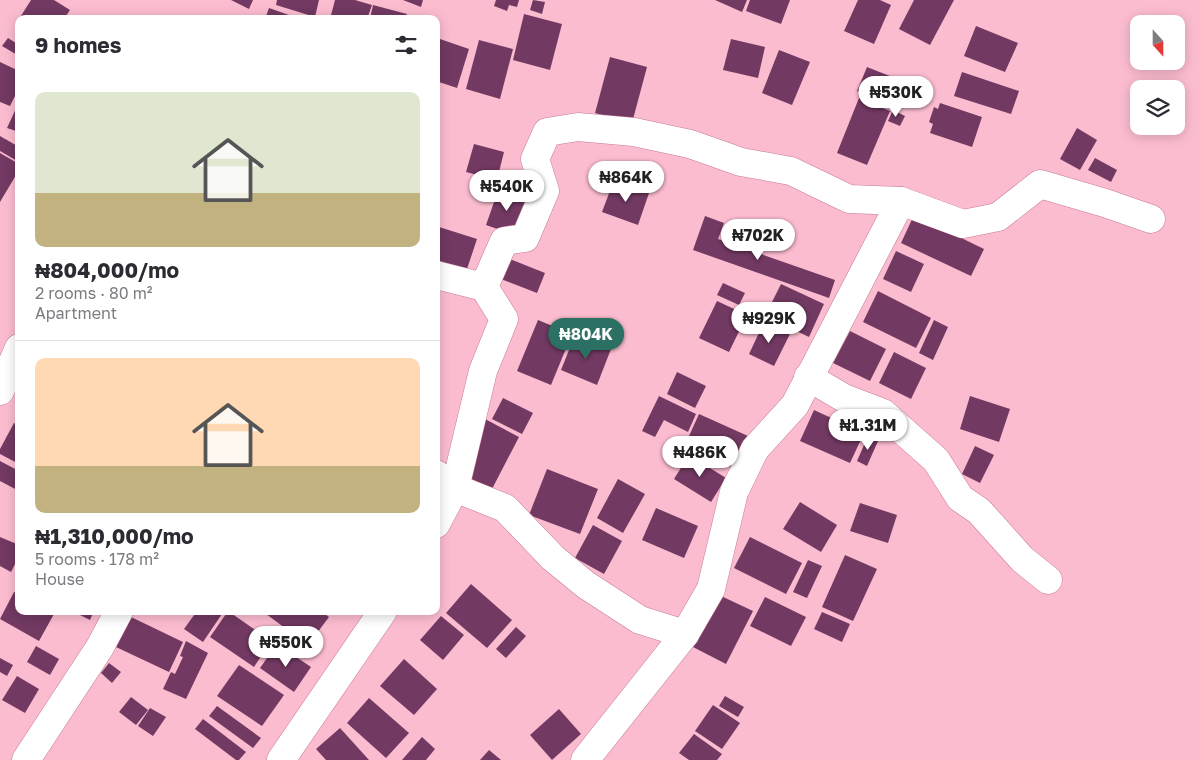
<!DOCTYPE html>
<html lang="en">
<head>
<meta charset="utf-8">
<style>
  :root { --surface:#fff; --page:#f2f2f3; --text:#2b2b33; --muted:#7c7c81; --line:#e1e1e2; --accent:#2c7063 }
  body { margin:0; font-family:"Golos Text",sans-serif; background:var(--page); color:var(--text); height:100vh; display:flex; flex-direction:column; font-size:19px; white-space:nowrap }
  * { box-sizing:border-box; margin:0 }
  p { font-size:16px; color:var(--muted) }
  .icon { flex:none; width:28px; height:28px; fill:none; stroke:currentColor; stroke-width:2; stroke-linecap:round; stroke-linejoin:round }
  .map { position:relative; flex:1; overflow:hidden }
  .sheet { position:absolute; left:15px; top:15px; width:425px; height:600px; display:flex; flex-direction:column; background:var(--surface); border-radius:10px; box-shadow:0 2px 12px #0003 }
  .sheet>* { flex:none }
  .needle { width:32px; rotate:159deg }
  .tools { position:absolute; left:1130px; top:15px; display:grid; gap:10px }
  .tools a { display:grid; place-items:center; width:55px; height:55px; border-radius:10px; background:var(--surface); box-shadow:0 2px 12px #0003; font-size:25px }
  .price { position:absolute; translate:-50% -42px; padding:0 11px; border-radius:18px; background:#fff; color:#222; font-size:16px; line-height:32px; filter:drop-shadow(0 1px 2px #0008) }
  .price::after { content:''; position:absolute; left:50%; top:30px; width:15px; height:11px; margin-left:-8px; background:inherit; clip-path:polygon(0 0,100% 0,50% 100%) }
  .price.active { background:var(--accent); color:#fff }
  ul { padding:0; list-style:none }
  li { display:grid; align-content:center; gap:10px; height:265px; padding:0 20px }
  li+li { border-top:1px solid var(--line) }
  li span { display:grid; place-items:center; height:155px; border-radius:10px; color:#555 }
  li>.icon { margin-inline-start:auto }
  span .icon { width:90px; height:90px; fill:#fffc; stroke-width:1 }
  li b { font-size:21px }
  h2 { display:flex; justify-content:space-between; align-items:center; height:60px; padding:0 20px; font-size:21px }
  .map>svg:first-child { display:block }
  .building { fill:#723962 }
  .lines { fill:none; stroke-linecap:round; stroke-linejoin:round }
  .minor-casing { stroke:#c57b93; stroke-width:29 }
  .minor { stroke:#fff; stroke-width:28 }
</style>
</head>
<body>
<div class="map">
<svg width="1200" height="760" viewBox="0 0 1200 760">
  <rect width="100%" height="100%" fill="#fcbcd0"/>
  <g class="building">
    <polygon points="31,0 54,0 70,10 64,19 19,19"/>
    <polygon points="231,0 253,0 249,9"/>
    <polygon points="277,0 319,0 315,17 276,5"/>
    <polygon points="335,0 355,0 372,5 367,19 330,19"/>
    <polygon points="403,0 423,0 421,7"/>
    <polygon points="496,0 519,0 517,7 509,5 507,11 494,6"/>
    <polygon points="533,0 545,2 542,14 530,10"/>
    <polygon points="715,0 747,0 742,12"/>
    <polygon points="750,0 790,0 781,24 746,11"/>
    <polygon points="858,0 880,0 891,5 874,44 844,31"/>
    <polygon points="914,0 954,0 930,45 899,29"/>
    <polygon points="373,5 407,14 405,19 370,19"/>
    <polygon points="269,8 289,15 287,19 265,19"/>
    <polygon points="524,14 562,24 550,70 513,60"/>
    <polygon points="976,26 1018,43 1005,72 964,56"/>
    <polygon points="8,38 19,45 19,56 2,46"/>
    <polygon points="437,38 469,49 457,88 436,81"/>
    <polygon points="731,39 765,47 758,78 723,70"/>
    <polygon points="479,40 513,49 500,99 466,89"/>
    <polygon points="779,50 810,62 792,105 762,93"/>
    <polygon points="610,57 647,67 632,123 595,113"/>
    <polygon points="0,62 19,71 19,88 10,106 0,102"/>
    <polygon points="867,67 910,84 900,109 857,91"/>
    <polygon points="962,72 1019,91 1011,114 954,96"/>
    <polygon points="859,98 890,111 867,165 837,153"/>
    <polygon points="19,102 19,132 7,128"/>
    <polygon points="940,103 982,117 972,147 930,133 933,124 929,122 934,107 938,109"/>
    <polygon points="893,110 905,116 900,126 888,121"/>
    <polygon points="1077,128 1097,140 1080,170 1060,159"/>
    <polygon points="0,136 19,147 19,162 0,151"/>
    <polygon points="474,144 504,152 497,180 466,172"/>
    <polygon points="0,153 19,164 19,170 0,202"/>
    <polygon points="1095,158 1117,170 1111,182 1088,170"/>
    <polygon points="614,180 649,193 638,225 602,212"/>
    <polygon points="499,188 527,198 514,235 486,225"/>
    <polygon points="914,215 984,249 971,276 901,243"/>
    <polygon points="705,216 724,223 718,239 835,280 829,298 693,250"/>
    <polygon points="436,226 477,239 467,269 436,260"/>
    <polygon points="896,251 924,264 911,292 883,279"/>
    <polygon points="502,256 545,273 537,293 493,276"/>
    <polygon points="723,283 745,293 739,305 717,295"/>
    <polygon points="781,284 824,304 809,337 765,316"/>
    <polygon points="878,291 931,318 916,348 863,322"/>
    <polygon points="717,301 747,315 729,352 699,338"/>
    <polygon points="538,320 572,334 551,385 517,371"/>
    <polygon points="934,320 948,327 933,360 919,353"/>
    <polygon points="764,322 790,334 774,366 749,354"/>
    <polygon points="850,331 886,349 870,381 833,363"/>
    <polygon points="575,335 611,349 597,385 561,370"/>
    <polygon points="894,352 926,368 911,399 879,383"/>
    <polygon points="677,372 706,386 695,408 667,394"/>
    <polygon points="659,396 696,414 688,432 664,420 655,437 642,431"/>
    <polygon points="970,396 1010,409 999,442 960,429"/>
    <polygon points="503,398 533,413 522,434 492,419"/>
    <polygon points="814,410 864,433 850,463 800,441"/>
    <polygon points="699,414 748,436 733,468 684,447"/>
    <polygon points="485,419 519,437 492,489 463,475"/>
    <polygon points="14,423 19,426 19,464 0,454 0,449"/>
    <polygon points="868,436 878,441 867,466 857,461"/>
    <polygon points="975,446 994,455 980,483 962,474"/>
    <polygon points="689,455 726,478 711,502 674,479"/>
    <polygon points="0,461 19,471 19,491 0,481"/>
    <polygon points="547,469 598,489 580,534 529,515"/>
    <polygon points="618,479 645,494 623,533 597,518"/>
    <polygon points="800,502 837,525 821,552 783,529"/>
    <polygon points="860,503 897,515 888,543 850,531"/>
    <polygon points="656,508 698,526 684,558 642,540"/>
    <polygon points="593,525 622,541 604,574 575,558"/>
    <polygon points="0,537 19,545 19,556 11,572 0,566"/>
    <polygon points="750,537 802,563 786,594 734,568"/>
    <polygon points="845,555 877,569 853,621 822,607"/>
    <polygon points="808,560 822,566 807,598 793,592"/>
    <polygon points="471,584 512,620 487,648 446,613"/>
    <polygon points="14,592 19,594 19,611 49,611 54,614 39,641 0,619"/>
    <polygon points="719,595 753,611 726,664 693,647"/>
    <polygon points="765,597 806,617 791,646 750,626"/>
    <polygon points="72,611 94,611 90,620"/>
    <polygon points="197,611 224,611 203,642 184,629"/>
    <polygon points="228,611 271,641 254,667 210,637"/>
    <polygon points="262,611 321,611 329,617 308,645"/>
    <polygon points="822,612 850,624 842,642 814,629"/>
    <polygon points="441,616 464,635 443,660 420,640"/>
    <polygon points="131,617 183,642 169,672 116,647"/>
    <polygon points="516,627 526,636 506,658 496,649"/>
    <polygon points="186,641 208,653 186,699 163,689 171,672 175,674 183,657 180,656"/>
    <polygon points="277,644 311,667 294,692 260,668"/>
    <polygon points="36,646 59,659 50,675 27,662"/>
    <polygon points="0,658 13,665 7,676 0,672"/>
    <polygon points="404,659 437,689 414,715 380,686"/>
    <polygon points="109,663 121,672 112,683 101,673"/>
    <polygon points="239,665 284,695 262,726 217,696"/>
    <polygon points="17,676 39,689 25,713 2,700"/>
    <polygon points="725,696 744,707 738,717 719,706"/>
    <polygon points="131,697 148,710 136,725 119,712"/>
    <polygon points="369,698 409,733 386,758 347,723"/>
    <polygon points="713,705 740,723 722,749 695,731"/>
    <polygon points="217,706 261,738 253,748 209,716"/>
    <polygon points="150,708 166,717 153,736 138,726"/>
    <polygon points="559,709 581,734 552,760 530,735"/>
    <polygon points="203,719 246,752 239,760 236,760 195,729"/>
    <polygon points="340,728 369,760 326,760 316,749"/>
    <polygon points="694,734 722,754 717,760 689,760 679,753"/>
    <polygon points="422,737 435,749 426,760 402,760"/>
    <polygon points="489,750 501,760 480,760"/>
  </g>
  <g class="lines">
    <defs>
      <g id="minor">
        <polyline points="436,275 484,287 504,241 525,238 545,191 535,159 547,132 578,127 634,132 690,144 741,162 791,171 849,199 901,201 963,224 998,217 1040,184 1105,203 1151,219"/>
        <polyline points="808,377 844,398 883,413 936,460 960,498 979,511 1022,559 1048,580"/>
        <polyline points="0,391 19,348"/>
        <polyline points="436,474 455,488 505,508 553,558 586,585 640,620 685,634"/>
        <polyline points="436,524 455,488 483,371 504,319 484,287"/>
        <polyline points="26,760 100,647 119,611"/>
        <polyline points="281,760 383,611"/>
        <polyline points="585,760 685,634 711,589 734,492 755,449 795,405 901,201"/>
      </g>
    </defs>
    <use href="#minor" class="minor-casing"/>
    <use href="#minor" class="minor"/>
  </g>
</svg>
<div class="tools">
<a><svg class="needle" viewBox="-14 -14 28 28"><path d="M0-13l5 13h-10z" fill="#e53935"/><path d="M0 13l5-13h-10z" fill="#7c7c81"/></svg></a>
<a><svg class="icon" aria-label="layers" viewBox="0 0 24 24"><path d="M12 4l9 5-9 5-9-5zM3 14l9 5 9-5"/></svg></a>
</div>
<b class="price" style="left:896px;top:118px">₦530K</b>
<b class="price" style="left:626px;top:203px">₦864K</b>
<b class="price" style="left:507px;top:212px">₦540K</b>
<b class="price" style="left:758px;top:261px">₦702K</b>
<b class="price" style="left:769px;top:344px">₦929K</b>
<b class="price active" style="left:586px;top:360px">₦804K</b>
<b class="price" style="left:868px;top:451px">₦1.31M</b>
<b class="price" style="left:700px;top:478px">₦486K</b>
<b class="price" style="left:286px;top:668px">₦550K</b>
<section class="sheet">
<h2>9 homes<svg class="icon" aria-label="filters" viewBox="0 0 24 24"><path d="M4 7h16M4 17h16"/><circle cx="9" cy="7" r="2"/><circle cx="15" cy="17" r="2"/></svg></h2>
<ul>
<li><span style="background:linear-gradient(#dfe7d0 65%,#c2b280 0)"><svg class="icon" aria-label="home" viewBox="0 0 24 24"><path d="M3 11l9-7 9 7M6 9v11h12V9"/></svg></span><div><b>₦804,000/mo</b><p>2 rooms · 80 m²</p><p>Apartment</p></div></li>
<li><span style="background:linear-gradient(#ffd9b3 70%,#c2b280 0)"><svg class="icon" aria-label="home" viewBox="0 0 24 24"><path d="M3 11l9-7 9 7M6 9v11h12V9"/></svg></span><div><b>₦1,310,000/mo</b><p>5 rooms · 178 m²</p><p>House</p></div></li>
</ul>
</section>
</div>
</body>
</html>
